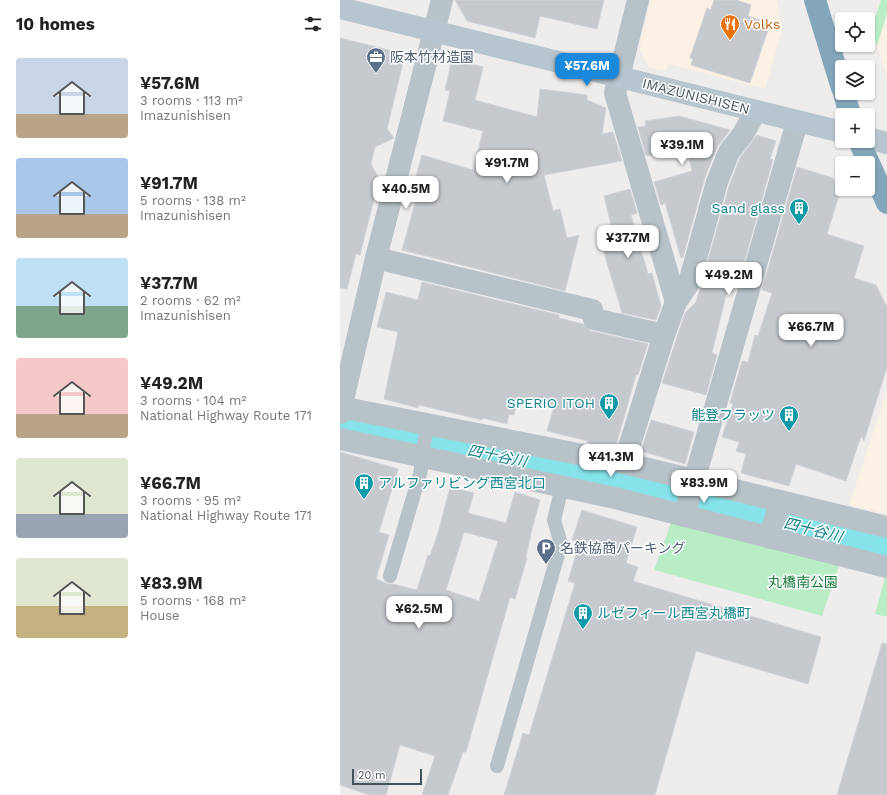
<!DOCTYPE html>
<html lang="en">
<head>
<meta charset="utf-8">
<style>
  :root { --surface:#fff; --page:#f2f2f2; --text:#222; --muted:#767676; --accent:#1a89db }
  body { margin:0; font-family:"Work Sans","Noto Sans JP",sans-serif; background:var(--page); color:var(--text); height:100vh; display:flex; flex-direction:column; font-size:15px; white-space:nowrap }
  * { box-sizing:border-box; margin:0 }
  p { font-size:13px; color:var(--muted) }
  .icon { flex:none; width:22px; height:22px; fill:none; stroke:currentColor; stroke-width:2; stroke-linecap:round; stroke-linejoin:round }
  .map { position:relative; flex:1; overflow:hidden }
  .side { display:flex; flex-direction:column; background:var(--surface); width:340px }
  .side>* { flex:none }
  .controls { position:absolute; left:495px; top:12px; display:grid; gap:8px }
  .controls a { display:grid; place-items:center; width:40px; height:40px; border-radius:4px; background:var(--surface); box-shadow:0 1px 3px #0004; font-size:20px }
  .scale { position:absolute; left:12px; bottom:10px; width:70px; box-sizing:border-box; padding-left:4px; border:2px solid #455259; border-top:0; font-size:11px; line-height:14px; white-space:nowrap; color:#455259; -webkit-text-stroke:3px #fff; paint-order:stroke }
  .price { position:absolute; translate:-50% -34px; padding:0 9px; border-radius:8px; background:#fff; color:#222; font-size:13px; line-height:26px; filter:drop-shadow(0 1px 2px #0008) }
  .price::after { content:''; position:absolute; left:50%; top:24px; width:12px; height:9px; margin-left:-6px; background:inherit; clip-path:polygon(0 0,100% 0,50% 100%) }
  .price.on { background:var(--accent); color:#fff }
  ul { padding:0; list-style:none }
  li { display:flex; align-items:center; gap:12px; height:100px; padding:0 16px }
  li span { display:grid; place-items:center; flex:none; width:112px; height:80px; border-radius:4px; color:#555 }
  li>.icon { margin-inline-start:auto }
  span .icon { width:48px; height:48px; fill:#fffc; stroke-width:1 }
  li b { font-size:17px }
  h2 { display:flex; justify-content:space-between; align-items:center; height:48px; padding:0 16px; font-size:17px }
  main { display:flex; flex:1; min-height:0 }
  .map>svg:first-child { display:block }
  .commercial { fill:#fbf1e4 }
  .green { fill:#b9edc6 }
  .lines { fill:none; stroke-linecap:round; stroke-linejoin:round }
  .river { stroke:#86e3ea; stroke-width:42 }
  .building { fill:#c6cacf; stroke:#d0d3d8; fill-rule:evenodd }
  .lane { stroke:#b7c3c9; stroke-width:14 }
  .street { stroke:#b7c3c9; stroke-width:22 }
  .secondary { stroke:#b7c6ce; stroke-width:22 }
  .highway { stroke:#83a6bb; stroke-width:22 }
  .labels { text-anchor:middle; dominant-baseline:central; stroke-width:3; stroke-linejoin:round; paint-order:stroke }
  .food-label { font-size:14px; fill:#c56008; stroke:#fff; text-anchor:start }
  .service-label { font-size:14px; fill:#4e5e75; stroke:#fff; text-anchor:start }
  .street-label { font-size:14px; fill:#455259; stroke:#fff }
  .culture-label { font-size:14px; fill:#0d838f; stroke:#fff; text-anchor:end }
  .park-label { font-size:14px; fill:#17793a; stroke:#fff }
  .water-label { font-size:15px; font-style:italic; fill:#0e7e87; stroke:#fff }
</style>
</head>
<body>
<main>
<section class="side">
<h2>10 homes<svg class="icon" aria-label="filters" viewBox="0 0 24 24"><path d="M4 7h16M4 17h16"/><circle cx="9" cy="7" r="2"/><circle cx="15" cy="17" r="2"/></svg></h2>
<ul>
<li><span style="background:linear-gradient(#c9d6e8 70%,#b9a48a 0)"><svg class="icon" aria-label="home" viewBox="0 0 24 24"><path d="M3 11l9-7 9 7M6 9v11h12V9"/></svg></span><div><b>¥57.6M</b><p>3 rooms · 113 m²</p><p>Imazunishisen</p></div></li>
<li><span style="background:linear-gradient(#a9c7e8 70%,#b9a48a 0)"><svg class="icon" aria-label="home" viewBox="0 0 24 24"><path d="M3 11l9-7 9 7M6 9v11h12V9"/></svg></span><div><b>¥91.7M</b><p>5 rooms · 138 m²</p><p>Imazunishisen</p></div></li>
<li><span style="background:linear-gradient(#bfe0f5 60%,#7fa58c 0)"><svg class="icon" aria-label="home" viewBox="0 0 24 24"><path d="M3 11l9-7 9 7M6 9v11h12V9"/></svg></span><div><b>¥37.7M</b><p>2 rooms · 62 m²</p><p>Imazunishisen</p></div></li>
<li><span style="background:linear-gradient(#f6c9c9 70%,#b9a48a 0)"><svg class="icon" aria-label="home" viewBox="0 0 24 24"><path d="M3 11l9-7 9 7M6 9v11h12V9"/></svg></span><div><b>¥49.2M</b><p>3 rooms · 104 m²</p><p>National Highway Route 171</p></div></li>
<li><span style="background:linear-gradient(#dfe7d0 70%,#9aa5b1 0)"><svg class="icon" aria-label="home" viewBox="0 0 24 24"><path d="M3 11l9-7 9 7M6 9v11h12V9"/></svg></span><div><b>¥66.7M</b><p>3 rooms · 95 m²</p><p>National Highway Route 171</p></div></li>
<li><span style="background:linear-gradient(#dfe7d0 60%,#c2b280 0)"><svg class="icon" aria-label="home" viewBox="0 0 24 24"><path d="M3 11l9-7 9 7M6 9v11h12V9"/></svg></span><div><b>¥83.9M</b><p>5 rooms · 168 m²</p><p>House</p></div></li>
</ul>
</section>
<div class="map">
<svg width="547" height="795" viewBox="0 0 547 795">
  <rect width="100%" height="100%" fill="#efecec"/>
  <g class="commercial">
    <polygon points="311,0 436,0 443,27 425,89 329,64 326,71 309,67 299,49"/>
    <polygon points="541,0 547,0 547,78 532,28"/>
    <polygon points="547,391 547,514 509,505"/>
  </g>
  <g class="green">
    <polygon points="541,0 547,0 547,13 537,46 532,28"/>
    <polygon points="331,523 500,563 482,616 314,570"/>
    <polygon points="546,574 547,574 547,617 535,614"/>
  </g>
  <g class="lines">
    <polyline class="river" points="0,423 296,486 547,549"/>
  </g>
  <g class="building">
    <polygon points="115,0 264,0 257,29 200,16 195,38 127,21"/>
    <polygon points="374,0 396,0 411,5 408,16 430,24 410,83 351,65 353,59 350,58 367,8 371,10"/>
    <polygon points="0,38 65,54 47,129 54,138 35,147 31,164 39,179 20,255 16,254 7,289 0,288"/>
    <polygon points="112,59 143,67 135,100 197,117 200,89 247,95 247,100 266,108 262,134 273,132 282,161 204,175 213,211 220,209 227,238 239,235 225,291 62,250 76,200 70,198 82,155 133,170 143,131 103,121 110,91 105,90"/>
    <polygon points="339,116 390,130 377,147 365,177 343,257 341,258 325,203 321,205 314,182 352,171 347,149 306,156 298,127 306,126 305,121"/>
    <polygon points="417,135 436,141 430,159 433,160 398,284 395,283 392,292 387,291 372,353 377,355 366,395 322,383 345,313 356,302 389,186 400,158"/>
    <polygon points="457,167 493,178 500,192 487,234 524,246 514,278 536,285 547,307 547,367 524,441 521,436 506,481 456,464 449,486 401,473 406,454 396,451 399,442 382,437 393,404 390,403 402,361 408,362 415,335 418,336 432,293 422,290"/>
    <polygon points="290,189 297,213 291,215 308,274 312,273 321,306 316,320 282,313 257,229 271,225 264,196"/>
    <polygon points="82,282 219,315 219,318 243,324 251,331 308,344 298,375 296,375 275,449 247,443 248,441 207,431 214,406 178,397 174,415 169,414 167,424 143,418 142,420 79,405 78,408 44,399 58,332 37,327 46,292 78,300"/>
    <polygon points="311,420 354,432 345,464 301,451"/>
    <path d="M0 452 58 469 39 532 49 535 36 579 48 584H53L77 590 88 555 90 556 98 533 110 487 134 493 128 513 166 523 175 492 200 500 192 529 186 557 187 558 175 599 170 597 126 752H123L108 795H82L95 756 60 745 46 795H29L0 785ZM124 532 158 541 139 601 106 590Z"/>
    <polygon points="242,510 297,527 286,563 298,567 293,581 481,637 468,684 356,651 315,795 164,795 183,733 189,735 235,583 228,581 240,542 232,540"/>
    <polygon points="542,643 547,644 547,795 497,795"/>
  </g>
  <g class="lines">
    <g class="lane">
      <polyline points="50,576 81,470 81,457 88,425"/>
      <polyline points="157,766 221,544 214,520 222,487"/>
    </g>
    <g class="street">
      <polyline points="298,0 275,93 336,302"/>
      <polyline points="36,258 252,310 254,319 324,335"/>
      <polyline points="0,407 284,463 547,527"/>
      <polyline points="0,413 36,258 102,0"/>
      <polyline points="0,439 275,498 547,567"/>
      <polyline points="284,463 324,335 336,302 349,283 377,182 389,152 403,134 416,111"/>
      <polyline points="344,516 457,122"/>
      <polyline points="430,538 440,501"/>
    </g>
    <g class="secondary">
      <polyline points="0,8 502,132"/>
      <polyline points="528,138 547,143"/>
    </g>
    <g class="highway">
      <polyline points="475,0 502,88"/>
      <polyline points="504,93 510,115"/>
      <polyline points="519,141 547,203"/>
    </g>
  </g>
  <defs>
    <symbol id="restaurant-pin" viewBox="-11 -11 22 30"><path d="M0 17L-7.5 6A9.5 9.5 0 1 1 7.5 6Z" fill="#e8710a" stroke="#fff"/><path d="M-5-6h1v4h1v-4h1v4h1v-4h1v5L-1.5 .5V6h-2V.5L-5-1ZM5-6V6H3V1.5H1.5Q1.5-4 5-6Z" fill="#fff"/></symbol>
    <symbol id="office-pin" viewBox="-11 -11 22 30"><path d="M0 17L-7.5 6A9.5 9.5 0 1 1 7.5 6Z" fill="#5c6f8a" stroke="#fff"/><path d="M-6-3h4V-5.5h4V-3h4V5H-6ZM-1-4.5V-3h2v-1.5ZM-6 0V1H6V0Z" fill="#fff"/></symbol>
    <symbol id="building-pin" viewBox="-11 -11 22 30"><path d="M0 17L-7.5 6A9.5 9.5 0 1 1 7.5 6Z" fill="#0f9aa8" stroke="#fff"/><path d="M-4-6H4V6H1V3H-1V6H-4ZM-2.5-4.3h1.7v1.8h-1.7ZM.8-4.3h1.7v1.8H.8ZM-2.5-1h1.7V.8h-1.7ZM.8-1h1.7V.8H.8Z" fill="#fff"/></symbol>
    <symbol id="parking-pin" viewBox="-11 -11 22 30"><path d="M0 17L-7.5 6A9.5 9.5 0 1 1 7.5 6Z" fill="#5c6f8a" stroke="#fff"/><path d="M-3.5-5.5H1a3.5 3.5 0 0 1 0 7H-1V5.5H-3.5ZM-1-3.4V-.6H.8a1.4 1.4 0 0 0 0-2.8Z" fill="#fff"/></symbol>
  </defs>
  <g fill-rule="evenodd">
    <use href="#restaurant-pin" x="379" y="13" width="22" height="30"/>
    <use href="#office-pin" x="25" y="46" width="22" height="30"/>
    <use href="#building-pin" x="448" y="197" width="22" height="30"/>
    <use href="#building-pin" x="258" y="392" width="22" height="30"/>
    <use href="#building-pin" x="438" y="404" width="22" height="30"/>
    <use href="#building-pin" x="13" y="472" width="22" height="30"/>
    <use href="#parking-pin" x="195" y="537" width="22" height="30"/>
    <use href="#building-pin" x="232" y="602" width="22" height="30"/>
  </g>
  <g class="labels">
    <g class="food-label">
      <text x="404" y="24">Volks</text>
    </g>
    <g class="service-label">
      <text x="50" y="57">阪本竹材造園</text>
      <text x="220" y="548">名鉄協商パーキング</text>
    </g>
    <g class="street-label">
      <text transform="translate(356 96) rotate(14)">IMAZUNISHISEN</text>
    </g>
    <g class="culture-label">
      <text x="445" y="208">Sand glass</text>
      <text x="255" y="403">SPERIO ITOH</text>
      <text x="435" y="415">能登フラッツ</text>
      <text x="38" y="483" text-anchor="start">アルファリビング西宮北口</text>
      <text x="257" y="613" text-anchor="start">ルゼフィール西宮丸橋町</text>
    </g>
    <g class="park-label">
      <text x="463" y="582">丸橋南公園</text>
    </g>
    <g class="water-label">
      <text transform="translate(157 456) rotate(12)">四十谷川</text>
      <text transform="translate(473 530) rotate(14)">四十谷川</text>
    </g>
  </g>
</svg>
<div class="controls">
<a><svg class="icon" aria-label="locate" viewBox="0 0 24 24"><circle cx="12" cy="12" r="6"/><path d="M12 2v4M12 18v4M2 12h4M18 12h4"/></svg></a>
<a><svg class="icon" aria-label="layers" viewBox="0 0 24 24"><path d="M12 4l9 5-9 5-9-5zM3 14l9 5 9-5"/></svg></a>
<a>+</a>
<a>−</a>
</div>
<div class="scale">20 m</div>
<b class="price on" style="left:247px;top:87px">¥57.6M</b>
<b class="price" style="left:342px;top:166px">¥39.1M</b>
<b class="price" style="left:167px;top:184px">¥91.7M</b>
<b class="price" style="left:66px;top:210px">¥40.5M</b>
<b class="price" style="left:288px;top:259px">¥37.7M</b>
<b class="price" style="left:389px;top:296px">¥49.2M</b>
<b class="price" style="left:471px;top:348px">¥66.7M</b>
<b class="price" style="left:271px;top:478px">¥41.3M</b>
<b class="price" style="left:364px;top:504px">¥83.9M</b>
<b class="price" style="left:79px;top:630px">¥62.5M</b>
</div>
</main>
</body>
</html>
